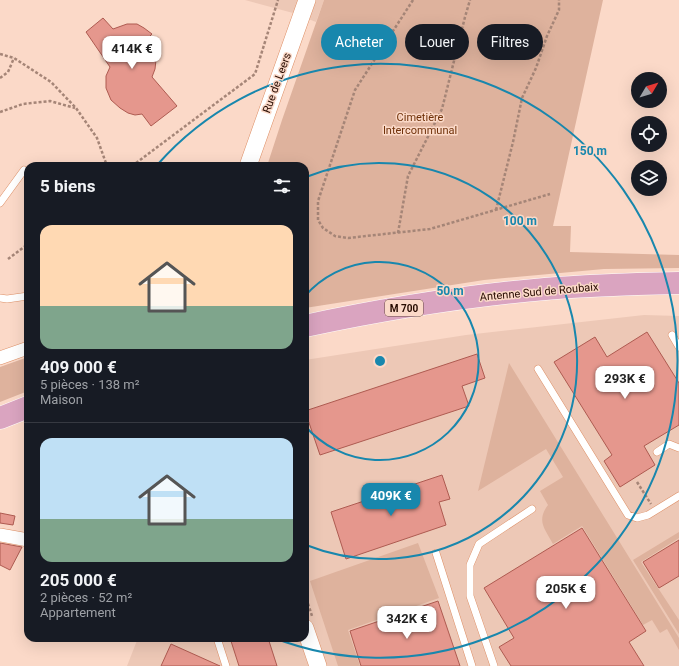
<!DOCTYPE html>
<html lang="fr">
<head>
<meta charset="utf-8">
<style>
  :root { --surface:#171b24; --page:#20242c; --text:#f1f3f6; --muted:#9ea1a6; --line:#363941; --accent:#1887ad }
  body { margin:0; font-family:Roboto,sans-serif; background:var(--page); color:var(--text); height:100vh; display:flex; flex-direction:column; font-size:15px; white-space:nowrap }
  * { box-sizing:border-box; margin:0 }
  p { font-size:13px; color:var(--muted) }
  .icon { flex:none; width:22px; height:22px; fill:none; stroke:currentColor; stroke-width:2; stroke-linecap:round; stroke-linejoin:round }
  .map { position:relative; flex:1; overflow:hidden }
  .drawer { position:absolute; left:24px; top:162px; width:285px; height:480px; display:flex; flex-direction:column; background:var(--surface); border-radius:12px; box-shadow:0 4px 16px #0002 }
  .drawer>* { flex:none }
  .top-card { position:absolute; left:321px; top:24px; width:298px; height:36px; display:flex; gap:8px }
  .needle { width:26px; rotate:52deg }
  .buttons { position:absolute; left:631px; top:72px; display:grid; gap:8px }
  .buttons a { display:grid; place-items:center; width:36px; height:36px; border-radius:50%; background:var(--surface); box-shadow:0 4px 16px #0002; font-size:20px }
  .price { position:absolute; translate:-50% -34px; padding:0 9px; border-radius:8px; background:#fff; color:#222; font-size:13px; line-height:26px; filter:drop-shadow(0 1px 2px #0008) }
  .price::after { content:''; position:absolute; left:50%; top:24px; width:12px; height:9px; margin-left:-6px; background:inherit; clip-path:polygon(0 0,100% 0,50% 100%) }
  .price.active { background:var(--accent); color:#fff }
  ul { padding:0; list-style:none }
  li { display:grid; align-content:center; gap:8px; height:212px; padding:0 16px }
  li+li { border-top:1px solid var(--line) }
  li span { display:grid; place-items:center; height:124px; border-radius:12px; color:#555 }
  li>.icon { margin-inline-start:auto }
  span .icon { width:72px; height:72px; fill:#fffc; stroke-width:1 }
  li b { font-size:17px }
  h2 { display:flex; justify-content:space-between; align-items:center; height:48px; padding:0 16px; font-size:17px }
  .pill { padding:0 14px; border-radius:18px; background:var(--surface); box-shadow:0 4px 16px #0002; font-size:14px; line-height:36px }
  .pill.active { background:var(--accent); color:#fff }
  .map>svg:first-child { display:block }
  .built { fill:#edc8b6 }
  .green { fill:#deb29d }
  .building { fill:#e5978d; stroke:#ae5b51 }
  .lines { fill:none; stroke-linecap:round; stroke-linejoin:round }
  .service-casing { stroke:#dd8f66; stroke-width:8 }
  .minor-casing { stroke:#dd8f66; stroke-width:14 }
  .tertiary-casing { stroke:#dd8f66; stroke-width:18 }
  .trunk-casing { stroke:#fff; stroke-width:23 }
  .path { stroke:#a58577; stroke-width:2.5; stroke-dasharray:3 2; stroke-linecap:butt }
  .service { stroke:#fff; stroke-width:7 }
  .minor { stroke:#fff; stroke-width:13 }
  .tertiary { stroke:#fff; stroke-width:17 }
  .trunk { stroke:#daa4c0; stroke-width:22 }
  .ring { fill:none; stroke:#1887ad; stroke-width:2 }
  .labels { text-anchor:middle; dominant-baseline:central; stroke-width:3; stroke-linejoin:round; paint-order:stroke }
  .shield { fill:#fbd9c8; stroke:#67493c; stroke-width:1 }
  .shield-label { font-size:10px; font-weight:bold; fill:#270b00 }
  .street-label { font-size:11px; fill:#270b00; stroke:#fbd9c8 }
  .park-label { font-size:11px; fill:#6f3109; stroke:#fbd9c8 }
  .centre { fill:#1887ad; stroke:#fbd9c8; stroke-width:2 }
  .ring-label { font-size:12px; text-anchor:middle; font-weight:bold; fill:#1887ad; stroke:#fbd9c8; stroke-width:3; stroke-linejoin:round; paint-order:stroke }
</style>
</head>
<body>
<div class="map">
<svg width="679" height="666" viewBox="0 0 679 666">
  <rect width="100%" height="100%" fill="#fbd9c8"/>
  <g class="built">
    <polygon points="245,0 324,0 316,22 293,13"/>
    <polygon points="644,315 679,316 679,666 127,666 138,638 305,638 305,360 466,335"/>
  </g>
  <g class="green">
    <polygon points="324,0 603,0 553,226 571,226 570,252 679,255 679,268 604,269 484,280 305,308 305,166 267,166 282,120"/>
    <polygon points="28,357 28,391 0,402 0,367"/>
    <path d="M509 363 679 638V650L667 629 660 633 652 620 643 625 582 526 553 544C545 529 536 521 548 505L540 491 563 477 546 449 478 491Z"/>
    <polygon points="679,532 679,538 641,562 679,620 679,634 633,560"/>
    <polygon points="418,543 439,598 348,630 360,666 338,666 310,581"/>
  </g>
  <g class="building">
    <polygon points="103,18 113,29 127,24 137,24 144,28 152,34 150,36 154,44 156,52 156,60 155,69 152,77 177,106 151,126 142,114 135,115 128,113 120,108 111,100 106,88 106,76 110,67 86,32"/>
    <polygon points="647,332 679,383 679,425 644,446 655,465 620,487 604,461 612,455 554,362 595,337 607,357"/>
    <polygon points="477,354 485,378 462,386 469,406 320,455 305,411"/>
    <polygon points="442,475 450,499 439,502 446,525 346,559 331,512"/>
    <polygon points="0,513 15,516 13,525 0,523"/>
    <polygon points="582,528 646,631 629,642 644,666 511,666 499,647 514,638 484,588"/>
    <polygon points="679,540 679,576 659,588 643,562"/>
    <polygon points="0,543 22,547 10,570 0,565"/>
    <polygon points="438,601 460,666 361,666 350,631"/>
    <polygon points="230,638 268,638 277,666 239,666"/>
    <polygon points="171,644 220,666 161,666"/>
  </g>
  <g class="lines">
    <defs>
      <g id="service">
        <polyline points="0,203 24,170"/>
        <polyline points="0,298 7,299 28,296"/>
        <polyline points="672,335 679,347"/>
        <polyline points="538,369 628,515 637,518 648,515 679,496"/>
        <polyline points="657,452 669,444 679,448"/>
        <polyline points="436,553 472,666"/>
        <polyline points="217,638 226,666"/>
        <polyline points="494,666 470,596 470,565 479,544 532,509"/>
      </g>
      <g id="minor">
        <polyline points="0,358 28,348"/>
        <polyline points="0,535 28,540"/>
      </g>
      <g id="tertiary">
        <polyline points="248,166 307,0"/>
        <polyline points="305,628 318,666"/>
      </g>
      <g id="trunk">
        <path d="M305 326C384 309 465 296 545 289 590 285 634 284 679 283"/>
        <polyline points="0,418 28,407"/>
      </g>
    </defs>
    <use href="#service" class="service-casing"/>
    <use href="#minor" class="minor-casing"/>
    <use href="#tertiary" class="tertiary-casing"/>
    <use href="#trunk" class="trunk-casing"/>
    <g class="path">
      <polyline points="413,0 355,90 318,201 318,220 323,228 335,236 348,238 430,229 550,194"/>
      <polyline points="0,54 14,58 51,82 76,108 97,138 107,166"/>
      <polyline points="0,78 8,72 14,58"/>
      <polyline points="0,112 23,104 50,101 75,108"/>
      <polyline points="132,166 255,74 278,0"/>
      <polyline points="496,210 513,142 522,98 536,68 547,36 559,10 559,0"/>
      <polyline points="398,233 408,176 442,109 465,17 470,0"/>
      <polyline points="8,259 28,244"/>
      <polyline points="637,482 651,504"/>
      <polyline points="305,594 312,616"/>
    </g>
    <use href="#service" class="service"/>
    <use href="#minor" class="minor"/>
    <use href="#tertiary" class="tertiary"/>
    <use href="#trunk" class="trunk"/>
  </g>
  <g class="ring">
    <path d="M305 296A99 99 0 1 1 305 426"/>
    <path d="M306 177A198 198 0 1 1 306 545"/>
    <path d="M158 164A297 297 0 1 1 274 638"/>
  </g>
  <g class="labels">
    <rect class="shield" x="385" y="300" width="38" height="16" rx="3"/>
    <g class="shield-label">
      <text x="404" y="308">M 700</text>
    </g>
    <g class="street-label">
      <text transform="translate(277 83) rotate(-70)">Rue de Leers</text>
      <text transform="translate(539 292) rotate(-5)">Antenne Sud de Roubaix</text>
    </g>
    <g class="park-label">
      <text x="420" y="117">Cimetière<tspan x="420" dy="13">Intercommunal</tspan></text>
    </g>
  </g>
  <circle cx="380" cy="361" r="6" class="centre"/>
  <g class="ring-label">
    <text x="590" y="155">150 m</text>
    <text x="520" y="225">100 m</text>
    <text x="450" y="295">50 m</text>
  </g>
</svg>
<div class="buttons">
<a><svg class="needle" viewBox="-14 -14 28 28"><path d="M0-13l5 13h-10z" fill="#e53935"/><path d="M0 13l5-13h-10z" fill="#9ea1a6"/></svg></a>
<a><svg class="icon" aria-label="locate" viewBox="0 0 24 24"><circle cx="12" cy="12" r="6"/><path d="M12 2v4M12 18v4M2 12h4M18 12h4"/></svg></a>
<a><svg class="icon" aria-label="layers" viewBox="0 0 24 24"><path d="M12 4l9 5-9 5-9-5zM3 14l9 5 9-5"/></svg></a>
</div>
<b class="price" style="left:132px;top:70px">414K €</b>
<b class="price" style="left:625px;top:400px">293K €</b>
<b class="price active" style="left:391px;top:517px">409K €</b>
<b class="price" style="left:566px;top:610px">205K €</b>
<b class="price" style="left:407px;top:640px">342K €</b>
<div class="top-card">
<a class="pill active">Acheter</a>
<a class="pill">Louer</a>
<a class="pill">Filtres</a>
</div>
<section class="drawer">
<h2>5 biens<svg class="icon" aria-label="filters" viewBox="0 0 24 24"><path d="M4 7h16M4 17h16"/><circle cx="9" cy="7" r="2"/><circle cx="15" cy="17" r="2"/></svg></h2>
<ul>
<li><span style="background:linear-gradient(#ffd9b3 65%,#7fa58c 0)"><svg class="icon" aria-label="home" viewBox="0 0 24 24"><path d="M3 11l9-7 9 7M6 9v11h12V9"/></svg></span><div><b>409 000 €</b><p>5 pièces · 138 m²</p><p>Maison</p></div></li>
<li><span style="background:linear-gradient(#bfe0f5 65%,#7fa58c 0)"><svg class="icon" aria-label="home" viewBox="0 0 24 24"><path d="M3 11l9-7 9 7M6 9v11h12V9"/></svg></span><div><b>205 000 €</b><p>2 pièces · 52 m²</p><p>Appartement</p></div></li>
</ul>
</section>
</div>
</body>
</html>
